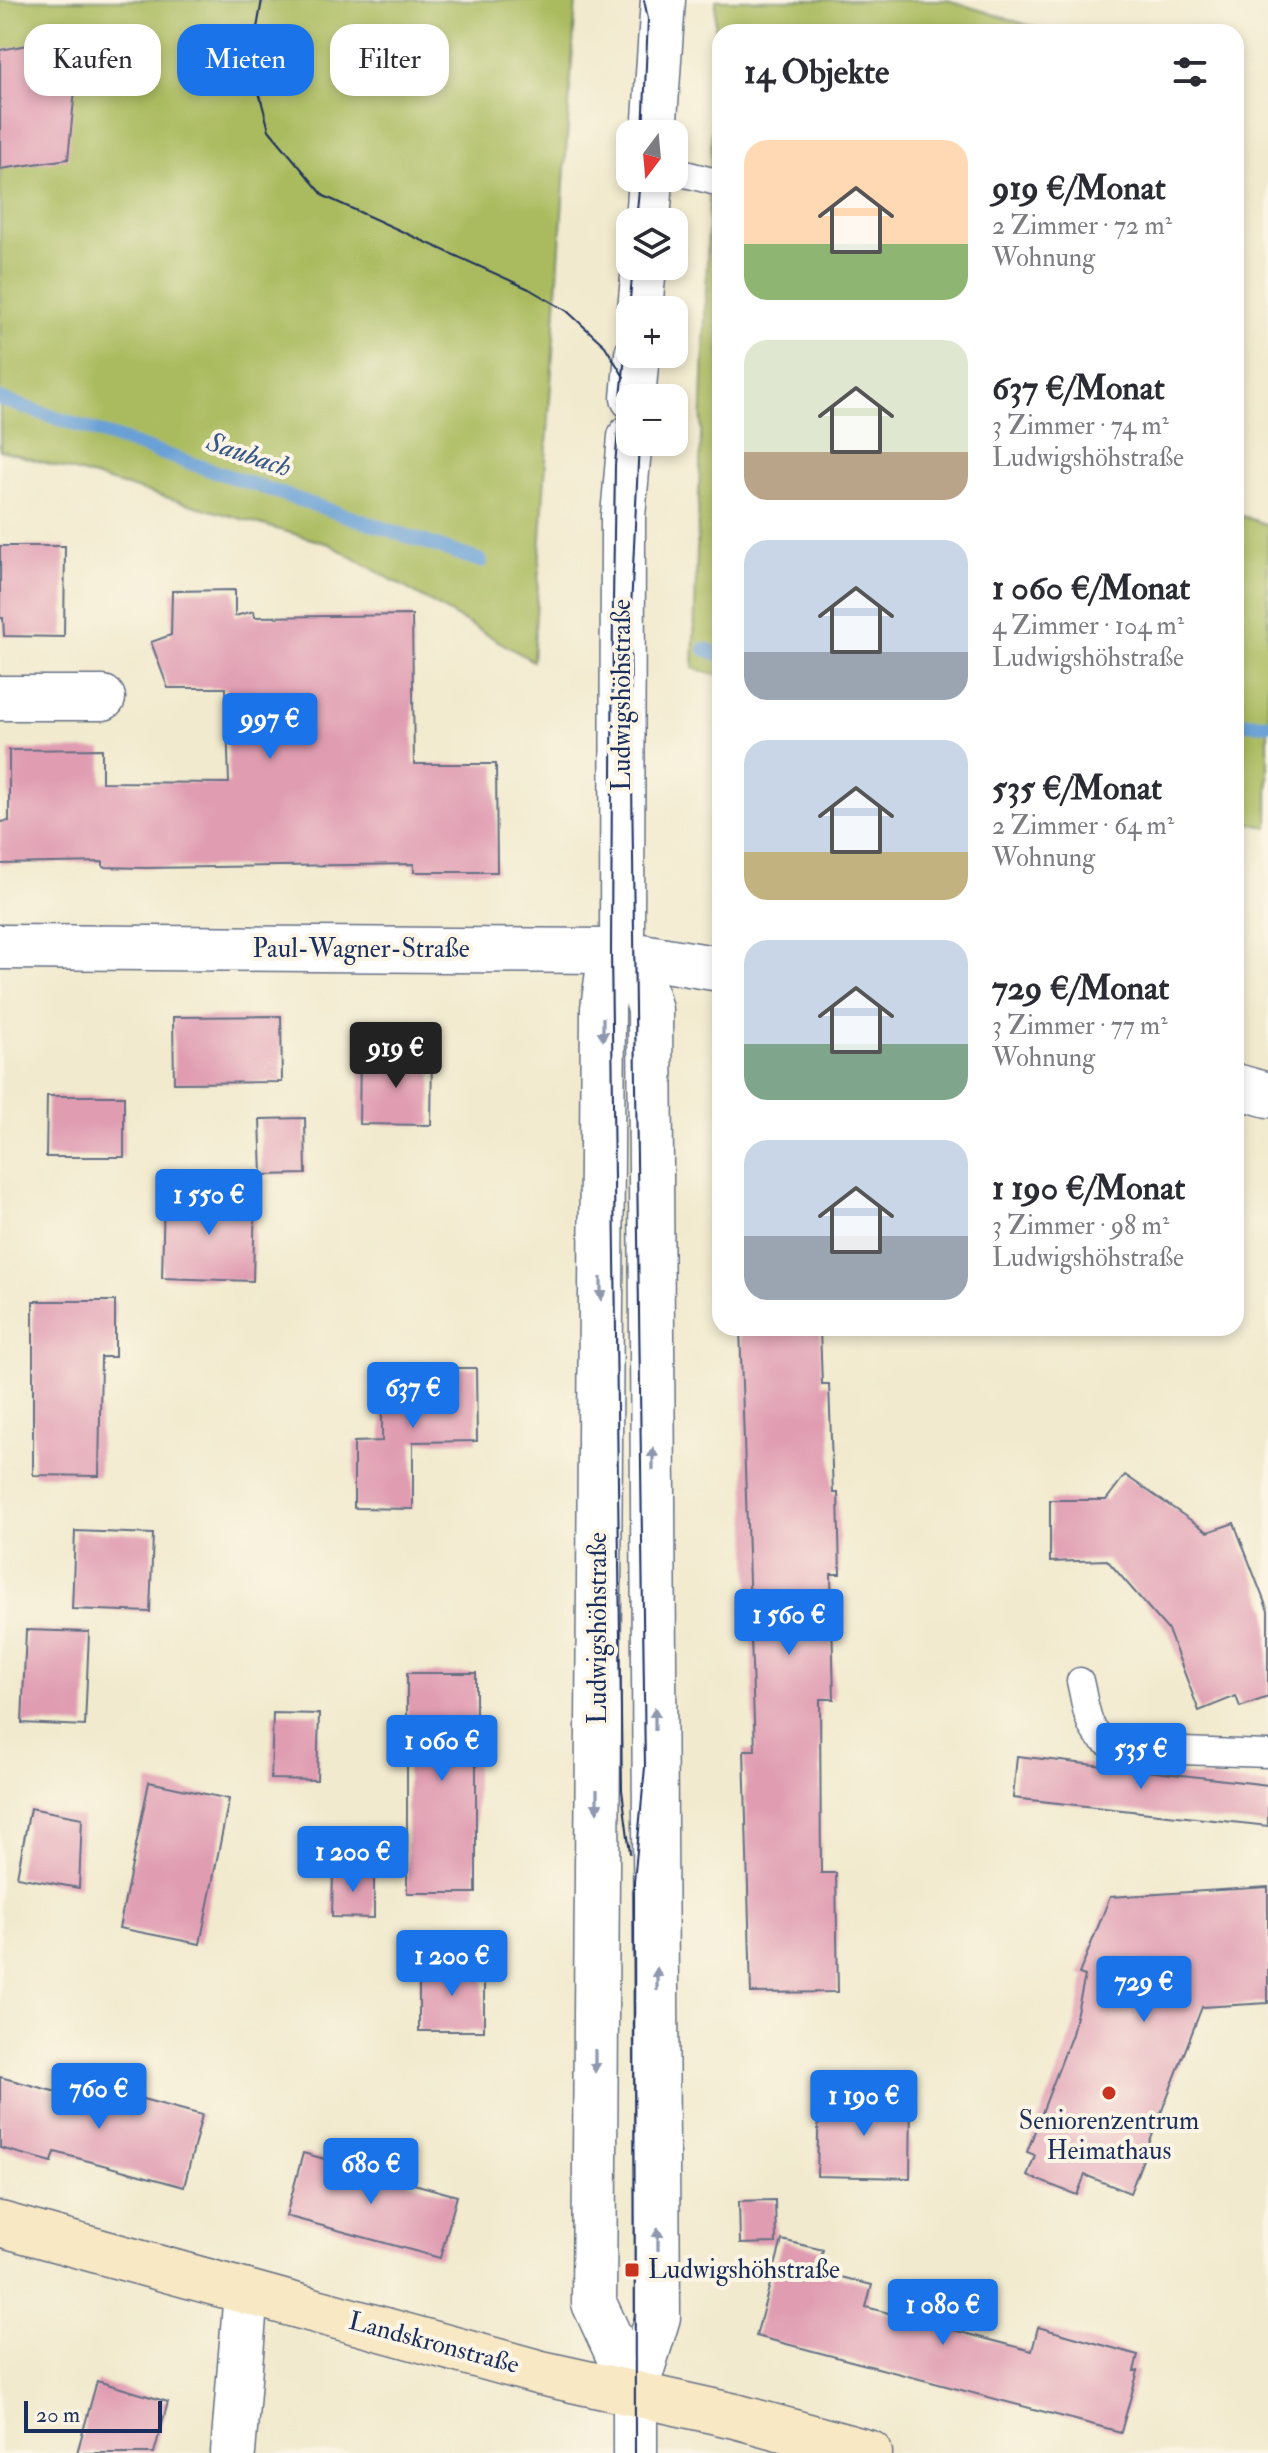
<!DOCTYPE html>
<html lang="de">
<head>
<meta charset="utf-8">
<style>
  :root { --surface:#fff; --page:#f7f7f7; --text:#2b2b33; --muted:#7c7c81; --accent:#1a73e8 }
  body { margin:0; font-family:"IM FELL Double Pica",serif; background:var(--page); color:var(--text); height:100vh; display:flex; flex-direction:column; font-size:30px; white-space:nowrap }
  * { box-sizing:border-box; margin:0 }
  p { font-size:26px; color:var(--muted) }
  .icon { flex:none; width:44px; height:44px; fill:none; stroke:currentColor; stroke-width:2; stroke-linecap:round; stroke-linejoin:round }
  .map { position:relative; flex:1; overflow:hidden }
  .drawer { position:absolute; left:712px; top:24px; width:532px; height:1312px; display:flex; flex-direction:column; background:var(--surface); border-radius:24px; box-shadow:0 4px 12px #0003 }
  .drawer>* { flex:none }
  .banner { position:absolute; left:24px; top:24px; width:568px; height:72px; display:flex; gap:16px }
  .needle { width:52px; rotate:196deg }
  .tools { position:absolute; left:616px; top:120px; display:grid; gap:16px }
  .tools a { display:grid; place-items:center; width:72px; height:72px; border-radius:16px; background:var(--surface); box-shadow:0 4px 12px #0003; font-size:40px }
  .scale { position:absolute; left:24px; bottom:20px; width:138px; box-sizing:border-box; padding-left:8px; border:4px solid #1b2f5e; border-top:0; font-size:22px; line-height:28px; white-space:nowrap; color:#1b2f5e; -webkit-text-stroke:6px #fcf5e5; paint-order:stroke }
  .price { position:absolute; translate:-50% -68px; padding:0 18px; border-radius:8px; background:var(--accent); color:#fff; font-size:26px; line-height:52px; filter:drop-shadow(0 2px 4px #0008) }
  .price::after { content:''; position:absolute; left:50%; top:48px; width:24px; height:18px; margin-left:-12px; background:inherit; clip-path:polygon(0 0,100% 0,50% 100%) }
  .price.current { background:#222; color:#fff }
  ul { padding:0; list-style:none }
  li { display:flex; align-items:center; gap:24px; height:200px; padding:0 32px }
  li span { display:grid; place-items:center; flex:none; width:224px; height:160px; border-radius:24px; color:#555 }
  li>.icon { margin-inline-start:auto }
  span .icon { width:96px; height:96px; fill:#fffc; stroke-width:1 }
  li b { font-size:34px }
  h2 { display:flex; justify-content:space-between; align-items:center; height:96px; padding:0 32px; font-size:34px }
  .pill { padding:0 28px; border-radius:24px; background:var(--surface); box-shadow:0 4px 12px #0003; font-size:28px; line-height:72px }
  .pill.current { background:var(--accent); color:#fff }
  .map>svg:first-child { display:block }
  .green { fill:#aabb5f; stroke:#62755e; stroke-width:2 }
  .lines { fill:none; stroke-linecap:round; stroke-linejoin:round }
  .stream { stroke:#69a0d6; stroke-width:14 }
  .building { fill:#e09db2 }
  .lane-casing { stroke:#667085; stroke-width:29 }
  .street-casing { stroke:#667085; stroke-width:47 }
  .secondary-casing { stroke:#667085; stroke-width:47 }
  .lane { stroke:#fff; stroke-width:26 }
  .street { stroke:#fff; stroke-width:44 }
  .secondary { stroke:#f8e8c3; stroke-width:44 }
  .tram { stroke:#1b2f5e; stroke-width:2 }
  .oneway { fill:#8d97ae }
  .poi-dot { fill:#c8321e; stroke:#fcf5e5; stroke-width:3 }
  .labels { text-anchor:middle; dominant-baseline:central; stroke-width:8; stroke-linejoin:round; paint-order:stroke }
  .street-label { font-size:26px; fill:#1b2f5e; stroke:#fcf5e5 }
  .poi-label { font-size:26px; fill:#1b2f5e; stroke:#fcf5e5 }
  .water-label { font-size:28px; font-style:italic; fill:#365788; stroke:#fcf5e5 }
</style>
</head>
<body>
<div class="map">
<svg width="1268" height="2453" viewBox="0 0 1268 2453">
  <rect width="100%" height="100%" fill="#fcf5e5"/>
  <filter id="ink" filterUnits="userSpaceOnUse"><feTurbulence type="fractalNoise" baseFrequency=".0125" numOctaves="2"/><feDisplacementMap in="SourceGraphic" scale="16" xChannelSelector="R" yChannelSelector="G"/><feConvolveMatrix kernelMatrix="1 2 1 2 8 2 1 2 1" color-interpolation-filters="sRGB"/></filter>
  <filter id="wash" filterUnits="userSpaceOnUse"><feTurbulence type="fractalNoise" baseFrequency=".006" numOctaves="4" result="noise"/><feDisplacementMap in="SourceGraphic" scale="32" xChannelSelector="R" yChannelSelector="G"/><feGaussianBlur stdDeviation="1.8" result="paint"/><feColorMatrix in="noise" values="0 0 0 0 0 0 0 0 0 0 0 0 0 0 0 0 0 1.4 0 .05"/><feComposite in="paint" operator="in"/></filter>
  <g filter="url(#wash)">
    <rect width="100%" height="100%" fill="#f1eace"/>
    <g class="green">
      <polygon points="0,0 576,0 533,661 329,544 0,450"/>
      <polygon points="716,0 948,0 1050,32 720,32 720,676 693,668"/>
      <polygon points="1236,514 1268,525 1268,828 1236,819"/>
    </g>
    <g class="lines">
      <g class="stream">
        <polyline points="0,399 481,561"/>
        <polyline points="705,649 720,655"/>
        <polyline points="1236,723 1268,724"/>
      </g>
    </g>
    <g id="blocks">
      <g class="building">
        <polygon points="83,35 89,84 75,90 68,159 0,169 0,50"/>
        <polygon points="0,546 65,546 64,637 4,636 3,618 0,618"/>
        <polygon points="235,590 235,616 254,611 255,617 412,615 414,764 496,764 497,872 414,872 414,864 145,868 103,867 103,862 0,864 0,822 9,821 9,750 102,749 102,782 229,783 226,688 168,688 151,642 171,635 172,591"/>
        <polygon points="281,1016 282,1082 174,1083 173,1017"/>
        <polygon points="360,1055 432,1056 431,1125 359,1124"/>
        <polygon points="47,1096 124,1096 124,1157 46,1157"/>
        <polygon points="305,1118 306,1174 262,1175 260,1119"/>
        <polygon points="164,1194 255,1196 253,1281 162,1278"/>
        <polygon points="33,1301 115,1301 115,1357 101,1357 99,1476 33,1475"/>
        <polygon points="740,1328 820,1328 822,1384 829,1384 833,1493 838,1493 840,1574 831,1574 834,1699 820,1699 821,1873 836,1873 838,1992 751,1993 744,1750 755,1750"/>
        <polygon points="382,1368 476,1368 477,1441 413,1442 413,1509 354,1508 354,1442 382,1441"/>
        <polygon points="1125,1475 1208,1532 1234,1523 1268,1611 1268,1697 1240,1707 1236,1696 1199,1711 1168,1630 1107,1560 1050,1562 1050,1500 1106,1500"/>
        <polygon points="75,1531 153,1534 150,1612 72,1609"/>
        <polygon points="26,1630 89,1632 85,1726 22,1723"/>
        <rect x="407" y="1673" width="69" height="220"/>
        <polygon points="273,1713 319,1714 317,1780 271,1779"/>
        <polygon points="1017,1756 1268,1785 1268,1826 1013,1798"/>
        <polygon points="149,1782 229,1799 200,1944 119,1928"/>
        <polygon points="30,1808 82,1818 79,1888 17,1877"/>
        <polygon points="333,1870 374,1871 374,1918 332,1917"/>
        <polygon points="1268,1887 1268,2003 1202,2007 1130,2193 1085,2175 1077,2195 1027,2176 1035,2155 1027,2152 1072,2034 1085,1976 1079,1974 1110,1897"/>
        <rect x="419" y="1964" width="65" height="67"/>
        <polygon points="0,2077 125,2110 128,2095 202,2115 184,2187 55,2152 52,2162 0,2148"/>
        <polygon points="819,2097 911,2099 910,2178 817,2176"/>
        <polygon points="303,2153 457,2196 440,2258 286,2216"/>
        <polygon points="775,2200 776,2243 740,2244 739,2201"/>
        <polygon points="782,2240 823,2250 818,2271 872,2285 866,2307 1032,2351 1038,2327 1138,2355 1134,2371 1138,2371 1121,2432 756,2336"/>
        <polygon points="97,2381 168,2402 154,2453 77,2453"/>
      </g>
    </g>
  </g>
  <g filter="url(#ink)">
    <use href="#blocks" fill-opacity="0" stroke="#667085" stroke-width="2"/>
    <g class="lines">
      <defs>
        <g id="lane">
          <polyline points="674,171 720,183"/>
          <path d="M1080 1681C1088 1714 1086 1741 1125 1749L1268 1754"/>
        </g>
        <g id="street">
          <polyline points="654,134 663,0"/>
          <polyline points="648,222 651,178"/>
          <polyline points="640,310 644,266"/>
          <polyline points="633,398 637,354"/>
          <polyline points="0,698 103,698"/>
          <polyline points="0,947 611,951 720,969"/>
          <polyline points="611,951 603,1008 594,2303 635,2392"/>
          <polyline points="622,953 623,516 630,437"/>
          <polyline points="635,955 650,1010 658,2317 635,2392 635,2453"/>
          <polyline points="1236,1086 1268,1095"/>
          <polyline points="233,2453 246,2292"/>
        </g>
        <polyline id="secondary" points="0,2224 541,2373 735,2416 870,2453"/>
      </defs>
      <use href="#lane" class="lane-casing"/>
      <use href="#street" class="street-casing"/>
      <use href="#secondary" class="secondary-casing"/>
      <use href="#lane" class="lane"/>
      <use href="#street" class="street"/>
      <use href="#secondary" class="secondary"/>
      <g class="tram">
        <polyline points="262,0 251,62 269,130 324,196 529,289 567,311 605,346 624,377"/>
        <polyline points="643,134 648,19 644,0"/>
        <polyline points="636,222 640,178"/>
        <polyline points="630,1853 622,1790 611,951 613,603 615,465 633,266"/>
        <polyline points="635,2453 634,1882 645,1767 630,630 639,442"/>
      </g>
    </g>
    <defs><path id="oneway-solid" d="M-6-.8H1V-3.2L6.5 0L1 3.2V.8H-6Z" transform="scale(2)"/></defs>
    <g class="oneway">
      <use href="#oneway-solid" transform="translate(603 1029) rotate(90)"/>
      <use href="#oneway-solid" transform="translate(601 1289) rotate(90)"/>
      <use href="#oneway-solid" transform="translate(653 1459) rotate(-90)"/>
      <use href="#oneway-solid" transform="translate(655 1719) rotate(-90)"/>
      <use href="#oneway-solid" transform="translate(597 1801) rotate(90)"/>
      <use href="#oneway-solid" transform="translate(657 1979) rotate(-90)"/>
      <use href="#oneway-solid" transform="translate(595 2061) rotate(90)"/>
      <use href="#oneway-solid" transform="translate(658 2239) rotate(-90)"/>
    </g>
  </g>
  <g class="poi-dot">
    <circle cx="1109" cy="2093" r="8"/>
    <rect x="624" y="2262" width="16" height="16" rx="4"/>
  </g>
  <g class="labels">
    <g class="street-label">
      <text transform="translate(622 695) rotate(-90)">Ludwigshöhstraße</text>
      <text x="361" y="949">Paul-Wagner-Straße</text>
      <text transform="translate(598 1628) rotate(-90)">Ludwigshöhstraße</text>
      <text transform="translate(434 2343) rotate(15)">Landskronstraße</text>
    </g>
    <g class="poi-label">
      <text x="1109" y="2121">Seniorenzentrum<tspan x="1109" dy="30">Heimathaus</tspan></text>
      <text x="648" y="2270" text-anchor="start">Ludwigshöhstraße</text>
    </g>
    <g class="water-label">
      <text transform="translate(249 455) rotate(19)">Saubach</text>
    </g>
  </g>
</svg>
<div class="tools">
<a><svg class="needle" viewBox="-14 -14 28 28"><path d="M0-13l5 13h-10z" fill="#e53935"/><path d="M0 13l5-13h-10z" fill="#7c7c81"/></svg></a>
<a><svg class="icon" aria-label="layers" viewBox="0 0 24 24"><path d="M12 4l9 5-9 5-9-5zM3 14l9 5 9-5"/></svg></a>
<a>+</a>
<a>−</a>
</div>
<div class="scale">20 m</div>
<b class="price" style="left:270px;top:761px">997 €</b>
<b class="price current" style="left:396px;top:1090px">919 €</b>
<b class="price" style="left:209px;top:1237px">1 550 €</b>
<b class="price" style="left:413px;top:1430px">637 €</b>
<b class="price" style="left:789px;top:1657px">1 560 €</b>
<b class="price" style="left:442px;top:1783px">1 060 €</b>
<b class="price" style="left:1141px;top:1791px">535 €</b>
<b class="price" style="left:353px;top:1894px">1 200 €</b>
<b class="price" style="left:452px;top:1998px">1 200 €</b>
<b class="price" style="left:1144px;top:2024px">729 €</b>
<b class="price" style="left:99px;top:2131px">760 €</b>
<b class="price" style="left:864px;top:2138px">1 190 €</b>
<b class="price" style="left:371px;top:2206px">680 €</b>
<b class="price" style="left:943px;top:2347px">1 080 €</b>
<div class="banner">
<a class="pill">Kaufen</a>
<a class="pill current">Mieten</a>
<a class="pill">Filter</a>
</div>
<section class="drawer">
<h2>14 Objekte<svg class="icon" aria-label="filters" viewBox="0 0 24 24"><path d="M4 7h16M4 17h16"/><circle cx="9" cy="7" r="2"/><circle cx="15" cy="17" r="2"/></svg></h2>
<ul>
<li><span style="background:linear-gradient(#ffd9b3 65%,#8fb573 0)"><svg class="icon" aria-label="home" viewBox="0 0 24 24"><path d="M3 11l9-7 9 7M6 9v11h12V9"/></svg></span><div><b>919 €/Monat</b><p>2 Zimmer · 72 m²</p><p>Wohnung</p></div></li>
<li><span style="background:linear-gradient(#dfe7d0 70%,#b9a48a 0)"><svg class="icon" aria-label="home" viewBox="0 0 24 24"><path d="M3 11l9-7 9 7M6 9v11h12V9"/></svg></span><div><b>637 €/Monat</b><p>3 Zimmer · 74 m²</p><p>Ludwigshöhstraße</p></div></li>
<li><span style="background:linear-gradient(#c9d6e8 70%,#9aa5b1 0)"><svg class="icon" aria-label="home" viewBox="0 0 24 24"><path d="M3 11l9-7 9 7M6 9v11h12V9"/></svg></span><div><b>1 060 €/Monat</b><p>4 Zimmer · 104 m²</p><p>Ludwigshöhstraße</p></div></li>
<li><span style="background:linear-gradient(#c9d6e8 70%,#c2b280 0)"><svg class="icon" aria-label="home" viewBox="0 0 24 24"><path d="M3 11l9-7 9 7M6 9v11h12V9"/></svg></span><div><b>535 €/Monat</b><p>2 Zimmer · 64 m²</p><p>Wohnung</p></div></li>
<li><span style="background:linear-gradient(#c9d6e8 65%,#7fa58c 0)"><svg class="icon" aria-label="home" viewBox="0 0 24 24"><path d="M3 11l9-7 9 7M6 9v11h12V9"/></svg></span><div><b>729 €/Monat</b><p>3 Zimmer · 77 m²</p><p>Wohnung</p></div></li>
<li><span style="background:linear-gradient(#c9d6e8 60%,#9aa5b1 0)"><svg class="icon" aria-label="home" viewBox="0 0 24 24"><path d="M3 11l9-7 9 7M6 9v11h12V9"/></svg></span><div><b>1 190 €/Monat</b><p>3 Zimmer · 98 m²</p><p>Ludwigshöhstraße</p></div></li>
</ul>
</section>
</div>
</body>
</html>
